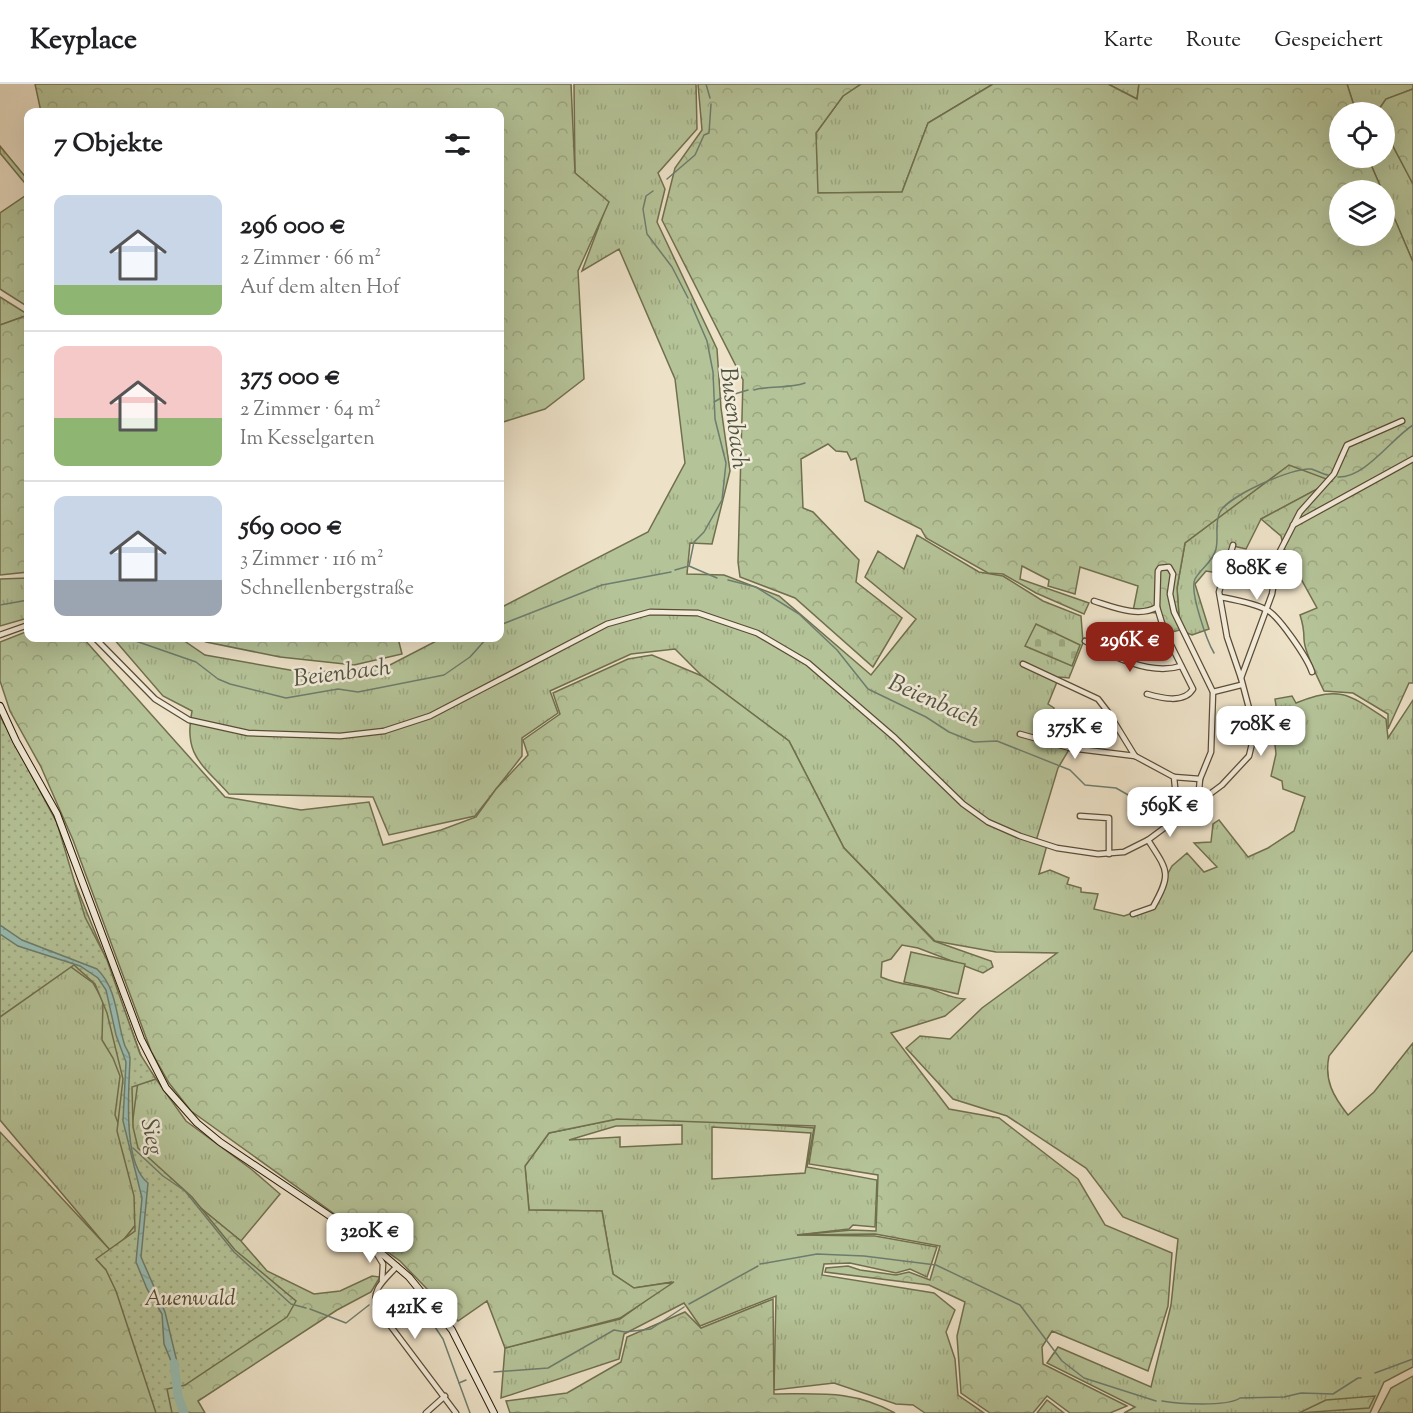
<!DOCTYPE html>
<html lang="de">
<head>
<meta charset="utf-8">
<style>
  :root { --surface:#fff; --page:#f6f6f6; --text:#202124; --muted:#757577; --line:#e0e0e0; --accent:#8f2418 }
  body { margin:0; font-family:"Sorts Mill Goudy",serif; background:var(--page); color:var(--text); height:100vh; display:flex; flex-direction:column; font-size:22px; white-space:nowrap }
  * { box-sizing:border-box; margin:0 }
  p { font-size:20px; color:var(--muted) }
  .icon { flex:none; width:33px; height:33px; fill:none; stroke:currentColor; stroke-width:2; stroke-linecap:round; stroke-linejoin:round }
  .map { position:relative; flex:1; overflow:hidden }
  .details { position:absolute; left:24px; top:24px; width:480px; height:534px; display:flex; flex-direction:column; background:var(--surface); border-radius:12px; box-shadow:0 6px 24px #0002 }
  .details>* { flex:none }
  .fabs { position:absolute; left:1329px; top:18px; display:grid; gap:12px }
  .fabs a { display:grid; place-items:center; width:66px; height:66px; border-radius:50%; background:var(--surface); box-shadow:0 6px 24px #0002; font-size:30px }
  .price { position:absolute; translate:-50% -51px; padding:0 14px; border-radius:12px; background:#fff; color:#222; font-size:20px; line-height:39px; filter:drop-shadow(0 2px 3px #0008) }
  .price::after { content:''; position:absolute; left:50%; top:36px; width:18px; height:14px; margin-left:-9px; background:inherit; clip-path:polygon(0 0,100% 0,50% 100%) }
  .price.on { background:var(--accent); color:#fff }
  ul { padding:0; list-style:none }
  li { display:flex; align-items:center; gap:18px; height:150px; padding:0 30px }
  li+li { border-top:2px solid var(--line) }
  li span { display:grid; place-items:center; flex:none; width:168px; height:120px; border-radius:12px; color:#555 }
  li>.icon { margin-inline-start:auto }
  span .icon { width:72px; height:72px; fill:#fffc; stroke-width:1 }
  li b { font-size:26px }
  h2 { display:flex; justify-content:space-between; align-items:center; height:72px; padding:0 30px; font-size:26px }
  header { display:flex; align-items:center; gap:36px; box-sizing:border-box; height:84px; padding:0 30px; background:var(--surface); border-bottom:2px solid var(--line) }
  header strong { font-size:28px }
  nav { display:flex; gap:33px; margin-inline-start:auto; font-size:21px }
  .map>svg:first-child { display:block }
  .grass { fill:url(#grass-tufts); stroke:#706f4e; stroke-width:1.5; fill-rule:evenodd }
  .forest { fill:url(#forest-crowns); stroke:#706f4e; stroke-width:1.5 }
  .cemetery { fill:url(#cemetery-stones); stroke:#706f4e; stroke-width:1.5 }
  .park { fill:url(#park-dots); stroke:#706f4e; stroke-width:1.5 }
  .garden { fill:#b5c398; stroke:#706f4e; stroke-width:1.5 }
  .water { fill:url(#water-ripples); stroke:#6d7d6e; stroke-width:1.5 }
  .lines { fill:none; stroke-linecap:round; stroke-linejoin:round }
  .stream { stroke:#6d7d6e; stroke-width:1.5 }
  .river { stroke:#99beb4; stroke-width:9 }
  .minor-casing { stroke:#5c4c35; stroke-width:7 }
  .secondary-casing { stroke:#2c1b04; stroke-width:8 }
  .minor { stroke:#f3ecdb; stroke-width:4.5 }
  .secondary { stroke:#f3ecdb; stroke-width:6 }
  .labels { text-anchor:middle; dominant-baseline:central; stroke-width:5; stroke-linejoin:round; paint-order:stroke }
  .park-label { font-size:22px; font-style:italic; fill:#554d30; stroke:#f3ecdb }
  .water-label { font-size:24px; font-style:italic; fill:#525442; stroke:#f3ecdb }
</style>
</head>
<body>
<header>
<strong>Keyplace</strong>
<nav><a>Karte</a><a>Route</a><a>Gespeichert</a></nav>
</header>
<div class="map">
<svg width="1413" height="1329" viewBox="0 0 1413 1329">
  <defs>
    <pattern id="grass-tufts" width="24" height="20" patternUnits="userSpaceOnUse" patternTransform="scale(1.5)"><rect width="24" height="20" fill="#b5c398"/><path d="M3 7l-1-3M5 7V3M7 7l1-3M15 17l-1-3M17 17v-4M19 17l1-3" fill="none" stroke="#9ca781"/></pattern>
    <pattern id="forest-crowns" width="20" height="18" patternUnits="userSpaceOnUse" patternTransform="scale(1.5)"><rect width="20" height="18" fill="#b5c398"/><path d="M2 6a3 3 0 1 1 6 0M12 15a3 3 0 1 1 6 0" fill="none" stroke="#9ca781"/></pattern>
    <pattern id="cemetery-stones" width="16" height="16" patternUnits="userSpaceOnUse" patternTransform="scale(1.5)"><rect width="16" height="16" fill="#b5c398"/><path d="M2 7V4a2 2 0 0 1 4 0v3zM10 15v-3a2 2 0 0 1 4 0v3z" fill="#9ca781"/></pattern>
    <pattern id="park-dots" width="8" height="8" patternUnits="userSpaceOnUse" patternTransform="scale(1.5)"><rect width="8" height="8" fill="#b5c398"/><path d="M2 2h.1M6 6h.1" fill="none" stroke="#9ca781" stroke-width="1.8" stroke-linecap="round"/></pattern>
    <pattern id="water-ripples" width="26" height="14" patternUnits="userSpaceOnUse" patternTransform="scale(1.5)"><rect width="26" height="14" fill="#99beb4"/><path d="M2 4q2-2 4 0t4 0M15 11q2-2 4 0t4 0" fill="none" stroke="#84a399"/></pattern>
  </defs>
  <rect width="100%" height="100%" fill="#ede1c7"/>
  <filter id="stains"><feTurbulence type="fractalNoise" baseFrequency=".00333" numOctaves="4"/><feColorMatrix values="0 0 0 0 .2 0 0 0 0 .09 0 0 0 0 .02 0 0 0 .5 -.17"/></filter>
  <radialGradient id="worn" r=".72"><stop offset=".6" stop-color="#630" stop-opacity="0"/><stop offset="1" stop-color="#630" stop-opacity=".3"/></radialGradient>
  <g class="grass">
    <path d="M574 0H696L697 45 658 89 665 105 657 138 717 265 721 324 730 387 712 460 690 459 687 490 724 491 779 512 871 591 916 535 865 493 878 467 904 485 917 451 979 488 1003 492 1043 517 1081 532 1083 559 1069 594 1059 593 1048 620 1054 624 1041 655 1070 664 1058 684 1036 757 1047 761 1039 790 1050 786 1069 794 1067 800 1081 804V808L1098 810 1094 825 1124 832 1150 823 1172 782 1187 769 1204 788 1217 783 1194 759 1211 758 1213 740 1219 736 1248 773 1268 764 1294 747 1305 713 1283 705 1282 697 1271 692 1276 670 1273 643 1254 640 1250 627 1264 636 1278 634 1275 615 1292 612 1296 619C1339 601 1349 610 1386 635L1388 654 1413 616V866L1329 972C1324 996 1333 1012 1348 1031L1374 1008 1413 959V1283L1384 1298 1370 1329H1124L1135 1323 1047 1279 1058 1263 1151 1303 1171 1221 1178 1155 1123 1133 1086 1084 1007 1032 953 1015 906 964 920 952 950 955 982 924 1057 869 996 868 935 857 844 764 789 657 702 592 675 565 631 570 550 607 558 629 522 654V672L475 732 389 751 373 713 229 710C202 680 183 671 192 627L163 612 113 554H180L205 571 307 589 388 582 442 554H500V524L648 448 685 379 675 295 619 165 582 187 608 118 575 89Z"/>
    <polygon points="861,0 993,0 928,39 902,108 817,109 816,49 843,12"/>
    <polygon points="1108,0 1139,0 1137,15"/>
    <polygon points="1347,0 1413,0 1413,5 1386,15 1377,28 1356,28"/>
    <polygon points="1385,47 1413,100 1413,178 1368,74 1384,74"/>
    <polygon points="0,62 28,96 28,103 0,69"/>
    <polygon points="0,213 27,230 28,228 28,231 0,241"/>
    <polygon points="1289,380 1333,397 1261,435 1246,465 1233,462 1224,490 1206,487 1195,500 1209,545 1192,551 1180,546 1177,504 1185,459"/>
    <polygon points="28,494 28,534 0,542 0,495"/>
    <polygon points="0,628 105,873 143,977 186,1037 251,1085 280,1110 241,1157 132,1068 141,1134 113,1170 0,1036"/>
    <path d="M617 1035 711 1036 814 1044 807 1083 877 1096 875 1143 853 1141 849 1145 797 1151 875 1152 937 1163 927 1193 910 1185 896 1189 850 1179 824 1180 822 1191 934 1209 955 1226 946 1248 955 1275 958 1311 984 1329H925L913 1321 896 1320 834 1299 774 1306 776 1212 700 1242 684 1219 624 1250 619 1275 501 1314 505 1264 620 1235 672 1198 634 1204 613 1190 602 1127 529 1126 525 1082 549 1049ZM616 1042 682 1041V1060L620 1063V1053L569 1056ZM712 1043 811 1049 805 1089 712 1095Z"/>
    <polygon points="1047,1316 1064,1329 1037,1329"/>
  </g>
  <g class="forest">
    <polygon points="35,0 571,0 575,89 609,118 578,187 584,295 545,325 500,339 500,28 41,28"/>
    <path d="M698 0H861L843 12 816 49 818 109 902 108 928 39 993 0H1108L1137 15 1139 0H1347L1356 28H1340V74H1368L1382 106H1340V152H1384L1385 112 1413 178V599H1409L1388 645V630L1353 609 1324 607C1318 594 1304 568 1304 555 1304 546 1303 540 1300 531L1317 524 1284 464 1281 452 1261 435 1332 397 1289 381 1185 459 1177 504 1180 546 1164 550 1157 529 1133 527 1138 502 1080 483 1075 510 1048 502 1049 496 1022 482 1020 495 1089 519 1084 530 1036 509 1003 490 988 489 926 454 921 445 865 417 856 374 851 376 847 368 836 367 828 360 801 375 803 424 813 428 859 476 856 498 902 534 873 583 795 514 740 493 738 478 743 296 662 136 675 84 702 46Z"/>
    <polygon points="1413,5 1413,100 1385,47 1384,28 1377,28 1386,15"/>
    <polygon points="28,110 28,223 0,205 0,129"/>
    <polygon points="28,231 28,488 0,491 0,241"/>
    <path d="M28 547V554H83L225 713 301 726 369 718 383 761 441 746 476 733 496 705 528 671 523 656 560 630 553 609 628 575 652 571 702 592 789 657 844 764 934 857 991 877 993 883 983 889 918 864 902 861 891 875 882 878 881 893C899 901 910 900 928 904 941 908 950 914 965 915L945 932 891 949 949 1025 999 1034 1078 1095 1105 1141 1172 1169 1168 1222 1148 1287 1052 1247 1042 1263 1043 1280 1127 1322 1110 1329H1070L1047 1312 1033 1329H990L961 1309 957 1252 965 1218 929 1201 825 1188 826 1184 848 1182 860 1186 896 1191 909 1188 930 1196 940 1162 875 1150 797 1151 852 1146 876 1147 878 1091 809 1080 815 1042 617 1035 549 1049 525 1082 529 1126 602 1127 613 1190 634 1204 674 1198 620 1234 505 1264 487 1217 458 1237 400 1177 191 1027 169 999 151 967 73 756 41 683 10 627 0 597V558Z"/>
    <polygon points="198,554 398,554 402,570 354,581 280,573 206,558"/>
    <polygon points="55,750 105,873 102,875 139,990 132,1042 121,1047 115,1031 120,992 113,974 102,956 103,917 93,899 67,880"/>
    <polygon points="0,1048 113,1169 141,1134 132,1068 241,1157 267,1187 314,1210 340,1207 372,1192 380,1193 371,1208 337,1226 198,1317 205,1329 0,1329"/>
    <path d="M773 1215 774 1310C820 1310 853 1306 895 1329H510L506 1317 567 1309 621 1278 627 1253 685 1228 701 1244Z"/>
    <polygon points="1413,1292 1413,1329 1378,1329 1391,1304"/>
    <polygon points="1375,1312 1369,1324 1299,1329 1326,1316"/>
  </g>
  <polygon class="cemetery" points="1036,540 1080,561 1072,582 1025,562"/>
  <polygon class="park" points="0,632 57,739 85,833 107,876 140,970 156,995 132,1003 133,1043 138,1064 192,1113 235,1166 296,1217 287,1233 185,1301 167,1305 172,1329 156,1329 116,1207 106,1186 96,1175 135,1147 134,1112 117,1047 123,995 107,929 95,900 74,881 0,933"/>
  <polygon class="garden" points="911,868 965,880 958,910 904,898"/>
  <path class="water" d="M0 841 22 856 97 885C118 905 116 936 125 962 127 966 130 970 130 975 129 1004 122 1079 148 1099L141 1173 165 1228 178 1282 176 1289 164 1260 162 1230 147 1205 136 1178 142 1114 123 1037 126 978 116 951 106 906 98 894 80 882 18 862 0 850Z"/>
  <g class="lines">
    <g class="stream">
      <polyline points="706,0 710,14"/>
      <polyline points="667,95 695,71 704,51 709,49 711,20"/>
      <polyline points="653,107 646,112 643,125 647,150 672,183 688,214"/>
      <path d="M754 306C772 301 788 305 805 299"/>
      <polyline points="728,312 748,306"/>
      <polyline points="714,318 721,314"/>
      <path d="M1338 393C1365 394 1391 355 1413 341"/>
      <polyline points="689,482 694,458 704,448 722,416 726,379 715,335 713,288 707,257 691,220"/>
      <polyline points="675,486 689,482 717,494"/>
      <polyline points="728,496 756,503 799,530 837,566 868,605 926,633 949,648 974,658 997,657 1070,686 1085,701 1116,704 1137,716 1147,729"/>
      <polyline points="0,521 28,516"/>
      <polyline points="500,541 602,501 671,488"/>
      <polyline points="127,554 196,578 218,595 230,600 286,614 338,605 358,608 444,591 470,573 487,554"/>
      <path d="M1214 569C1207 557 1189 507 1195 495 1201 484 1213 478 1216 465 1219 452 1214 440 1220 428 1228 412 1293 383 1311 385 1316 386 1322 390 1328 391"/>
      <polyline points="133,1064 163,1092 185,1107 234,1168 291,1220 306,1224"/>
      <polyline points="760,1180 817,1170 864,1172 936,1181 1020,1221 1062,1277 1084,1294 1156,1317"/>
      <polyline points="381,1218 400,1213 415,1213 443,1255 470,1329"/>
      <polyline points="689,1220 758,1182"/>
      <polyline points="310,1225 346,1239 369,1221"/>
      <polyline points="494,1288 548,1284 614,1246 625,1248 651,1245 684,1223"/>
      <polyline points="1375,1289 1413,1275"/>
      <polyline points="459,1299 466,1296"/>
      <path d="M1162 1317C1178 1320 1227 1323 1240 1314L1284 1313 1301 1309 1333 1310 1358 1294H1361"/>
    </g>
    <polyline class="river" points="174,1279 178,1312 184,1329"/>
    <defs>
      <g id="minor">
        <polyline points="1293,441 1413,375"/>
        <polyline points="1233,461 1219,508 1227,553 1241,594"/>
        <path d="M1221 513C1236 516 1254 519 1267 526 1279 532 1308 575 1312 588"/>
        <path d="M1094 517C1113 523 1139 534 1157 523"/>
        <polyline points="0,551 28,541"/>
        <polyline points="95,554 155,615 189,636 248,649 340,652 384,647 430,632 607,540 650,528 698,529 757,549 808,579 895,654 963,720 988,738 1020,752 1057,764 1098,770 1124,768 1148,756 1222,701 1249,672 1255,647 1241,594 1272,510 1279,469 1300,428 1334,390 1347,361 1402,337"/>
        <path d="M1085 557C1111 572 1150 592 1181 582"/>
        <polyline points="1023,580 1098,615 1108,628 1135,672 1174,693 1178,733"/>
        <polyline points="1213,608 1241,601"/>
        <path d="M1147 610C1161 614 1184 620 1193 605L1165 549 1157 523 1158 487 1160 484 1169 483 1173 490 1170 510 1174 528 1213 608 1211 668 1200 695 1198 717"/>
        <polyline points="1020,650 1070,664 1135,672"/>
        <polyline points="1174,693 1200,695"/>
        <polyline points="1080,732 1109,734 1109,770"/>
        <path d="M1133 830 1153 823C1172 789 1168 787 1148 756"/>
        <polyline points="374,1165 383,1180 382,1197"/>
        <path d="M397 1182C386 1195 370 1205 377 1224L456 1329"/>
        <polyline points="426,1329 445,1312"/>
      </g>
      <polyline id="secondary" points="0,622 16,657 57,730 141,955 166,1004 197,1039 220,1058 367,1157 409,1193 452,1246 494,1329"/>
    </defs>
    <use href="#minor" class="minor-casing"/>
    <use href="#secondary" class="secondary-casing"/>
    <use href="#minor" class="minor"/>
    <use href="#secondary" class="secondary"/>
  </g>
  <g class="labels">
    <g class="park-label">
      <text x="190" y="1216">Auenwald</text>
    </g>
    <g class="water-label">
      <text transform="translate(733 334) rotate(83)">Busenbach</text>
      <text transform="translate(342 590) rotate(-7)">Beienbach</text>
      <text transform="translate(934 618) rotate(24)">Beienbach</text>
      <text transform="translate(151 1053) rotate(79)">Sieg</text>
    </g>
  </g>
  <rect width="100%" height="100%" filter="url(#stains)"/>
  <rect width="100%" height="100%" fill="url(#worn)"/>
</svg>
<div class="fabs">
<a><svg class="icon" aria-label="locate" viewBox="0 0 24 24"><circle cx="12" cy="12" r="6"/><path d="M12 2v4M12 18v4M2 12h4M18 12h4"/></svg></a>
<a><svg class="icon" aria-label="layers" viewBox="0 0 24 24"><path d="M12 4l9 5-9 5-9-5zM3 14l9 5 9-5"/></svg></a>
</div>
<b class="price" style="left:1257px;top:517px">808K €</b>
<b class="price on" style="left:1130px;top:589px">296K €</b>
<b class="price" style="left:1261px;top:673px">708K €</b>
<b class="price" style="left:1075px;top:676px">375K €</b>
<b class="price" style="left:1170px;top:754px">569K €</b>
<b class="price" style="left:370px;top:1180px">320K €</b>
<b class="price" style="left:415px;top:1256px">421K €</b>
<section class="details">
<h2>7 Objekte<svg class="icon" aria-label="filters" viewBox="0 0 24 24"><path d="M4 7h16M4 17h16"/><circle cx="9" cy="7" r="2"/><circle cx="15" cy="17" r="2"/></svg></h2>
<ul>
<li><span style="background:linear-gradient(#c9d6e8 75%,#8fb573 0)"><svg class="icon" aria-label="home" viewBox="0 0 24 24"><path d="M3 11l9-7 9 7M6 9v11h12V9"/></svg></span><div><b>296 000 €</b><p>2 Zimmer · 66 m²</p><p>Auf dem alten Hof</p></div></li>
<li><span style="background:linear-gradient(#f6c9c9 60%,#8fb573 0)"><svg class="icon" aria-label="home" viewBox="0 0 24 24"><path d="M3 11l9-7 9 7M6 9v11h12V9"/></svg></span><div><b>375 000 €</b><p>2 Zimmer · 64 m²</p><p>Im Kesselgarten</p></div></li>
<li><span style="background:linear-gradient(#c9d6e8 70%,#9aa5b1 0)"><svg class="icon" aria-label="home" viewBox="0 0 24 24"><path d="M3 11l9-7 9 7M6 9v11h12V9"/></svg></span><div><b>569 000 €</b><p>3 Zimmer · 116 m²</p><p>Schnellenbergstraße</p></div></li>
</ul>
</section>
</div>
</body>
</html>
